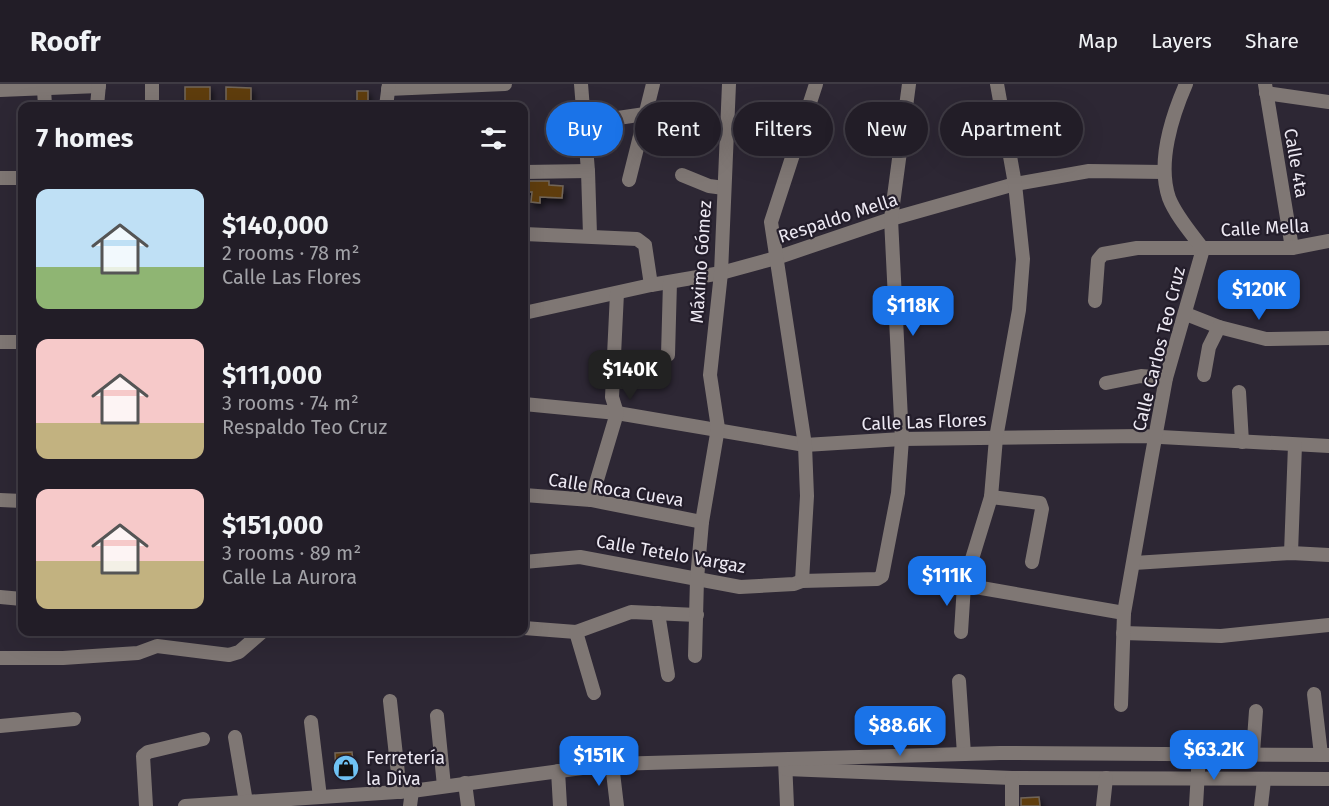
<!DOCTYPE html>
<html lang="en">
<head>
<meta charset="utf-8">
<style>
  :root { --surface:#221d27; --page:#2e2a33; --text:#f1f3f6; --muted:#a2a2a7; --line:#3f3b44; --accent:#1a73e8 }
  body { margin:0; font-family:"Fira Sans",sans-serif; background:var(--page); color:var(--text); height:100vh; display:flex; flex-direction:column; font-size:22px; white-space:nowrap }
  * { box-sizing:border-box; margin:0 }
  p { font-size:20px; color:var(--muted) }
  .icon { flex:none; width:33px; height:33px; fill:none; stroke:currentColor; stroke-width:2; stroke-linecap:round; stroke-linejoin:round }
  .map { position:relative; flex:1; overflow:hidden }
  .side { position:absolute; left:18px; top:18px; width:510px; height:534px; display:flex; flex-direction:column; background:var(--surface); border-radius:12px; box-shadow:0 6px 24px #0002,0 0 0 2px var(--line) }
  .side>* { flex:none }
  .top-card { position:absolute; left:546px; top:18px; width:570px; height:54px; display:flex; gap:12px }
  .price { position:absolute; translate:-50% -51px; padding:0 14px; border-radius:12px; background:var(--accent); color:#fff; font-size:20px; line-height:39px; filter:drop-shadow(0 2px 3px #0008) }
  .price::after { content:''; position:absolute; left:50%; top:36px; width:18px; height:14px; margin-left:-9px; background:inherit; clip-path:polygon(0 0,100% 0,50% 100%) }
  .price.on { background:#222; color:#fff }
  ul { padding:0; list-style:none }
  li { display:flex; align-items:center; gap:18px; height:150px; padding:0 18px }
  li span { display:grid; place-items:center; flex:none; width:168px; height:120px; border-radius:12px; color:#555 }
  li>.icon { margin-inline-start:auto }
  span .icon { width:72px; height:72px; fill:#fffc; stroke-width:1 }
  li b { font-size:26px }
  h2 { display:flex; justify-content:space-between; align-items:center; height:72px; padding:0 18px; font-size:26px }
  .chip { padding:0 21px; border-radius:27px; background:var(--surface); box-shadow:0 6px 24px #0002,0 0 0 2px var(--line); font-size:21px; line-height:54px }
  .chip.on { background:var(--accent); color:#fff }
  header { display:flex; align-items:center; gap:36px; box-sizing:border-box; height:84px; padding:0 30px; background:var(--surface); border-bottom:2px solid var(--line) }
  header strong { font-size:28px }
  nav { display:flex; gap:33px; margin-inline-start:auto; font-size:21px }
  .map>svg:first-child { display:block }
  .building { fill:#5f3e10; stroke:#716558; stroke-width:1.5; filter:url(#shadow) }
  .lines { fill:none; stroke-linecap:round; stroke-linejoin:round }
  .minor { stroke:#7f7774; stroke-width:14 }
  .labels { text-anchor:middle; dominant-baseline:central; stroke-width:4.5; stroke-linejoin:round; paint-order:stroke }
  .street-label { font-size:18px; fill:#ede9f3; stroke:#231d2a }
  .poi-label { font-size:18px; fill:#ede9f3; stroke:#231d2a; text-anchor:start }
</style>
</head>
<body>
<header>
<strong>Roofr</strong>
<nav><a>Map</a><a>Layers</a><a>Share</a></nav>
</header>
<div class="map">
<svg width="1329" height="722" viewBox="0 0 1329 722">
  <defs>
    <filter id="shadow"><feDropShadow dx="2.5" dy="4.5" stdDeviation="3" flood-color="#0009"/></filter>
  </defs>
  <rect width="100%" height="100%" fill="#2d2734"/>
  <g class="building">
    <rect x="185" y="3" width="25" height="19"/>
    <polygon points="226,3 251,4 251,22 226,22"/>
    <rect x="357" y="7" width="11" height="15"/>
    <polygon points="525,97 549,97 549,101 563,102 562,114 540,113 540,119 531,118 532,108 524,108"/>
    <polygon points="352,668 354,688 336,689 335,669"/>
    <polygon points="1039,713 1040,722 1021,722 1021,714"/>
  </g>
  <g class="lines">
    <g class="minor">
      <polyline points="152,0 152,22"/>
      <polyline points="581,0 588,87 590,151"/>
      <polyline points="1265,0 1292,164"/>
      <polyline points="44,5 45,22"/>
      <polyline points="388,5 505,0"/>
      <polyline points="0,6 99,2"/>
      <polyline points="1266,9 1329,18"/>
      <polyline points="97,22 99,0"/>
      <polyline points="386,22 389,0"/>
      <polyline points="584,39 645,30"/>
      <polyline points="524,88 588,87"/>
      <polyline points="682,91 709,102 724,104"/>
      <polyline points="0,94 22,94"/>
      <polyline points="629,96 653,0"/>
      <polyline points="524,150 637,155 645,161 651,201"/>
      <polyline points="1095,217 1098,176 1103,170 1137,164 1292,164 1329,157"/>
      <polyline points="524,229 651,201 721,189 776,174 891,135 1015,100 1089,87 1164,88"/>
      <polyline points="1186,230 1219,243 1266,255 1329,254"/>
      <polyline points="0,258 22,258"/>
      <polyline points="668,271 670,198"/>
      <polyline points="1204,291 1209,263 1219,243"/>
      <polyline points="1106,299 1141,292 1166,294"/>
      <polyline points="1239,308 1242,358"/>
      <polyline points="524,320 617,329 805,361 902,355 1142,352 1329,362"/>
      <polyline points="524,411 591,416 702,438"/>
      <polyline points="991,413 1040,419 1042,425 1032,478"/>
      <polyline points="0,416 22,417"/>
      <polyline points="591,416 617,329 612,313 617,209"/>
      <polyline points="1291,469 1295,361"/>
      <polyline points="524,478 580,473 740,503 794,500 802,497 877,495 882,492 898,409 902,355 891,135 909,0"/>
      <polyline points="1134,479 1291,469 1329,471"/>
      <polyline points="802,497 807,412 805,361 771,138 816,0"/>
      <polyline points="964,501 1124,529"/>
      <polyline points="0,513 22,515"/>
      <polyline points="658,529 668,591"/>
      <polyline points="524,544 576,548 631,528 697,531"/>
      <polyline points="576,548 594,609"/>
      <polyline points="961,548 964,501 991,413 996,354 1019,226 1023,175 1015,100 997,0"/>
      <polyline points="1123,549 1221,552 1329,541"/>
      <polyline points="695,572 697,495 702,438 718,344 710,291 721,189 729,0"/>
      <polyline points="0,574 63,574 138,569 157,562 229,571 239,568 262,548"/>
      <polyline points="959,597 964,670"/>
      <polyline points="1314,610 1321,671"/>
      <polyline points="390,617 400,708"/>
      <path d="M1121 621 1124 529 1151 376 1166 294 1203 165C1192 150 1176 132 1169 114 1157 79 1172 32 1186 0"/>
      <polyline points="437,632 444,702"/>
      <polyline points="311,638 320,713"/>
      <polyline points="0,642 74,635"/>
      <polyline points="235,653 246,718"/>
      <polyline points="1253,669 1256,627"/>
      <polyline points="785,676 787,722"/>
      <polyline points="612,680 617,722"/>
      <polyline points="786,685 1012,694 1329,695"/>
      <polyline points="558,687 560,722"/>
      <polyline points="465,699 468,722"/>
      <polyline points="146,722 143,672 148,668 203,655"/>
      <polyline points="185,722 412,707 612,680 1000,669 1329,671"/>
      <polyline points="410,722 412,707"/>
      <polyline points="1012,722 1012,694"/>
      <polyline points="1103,722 1106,694"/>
      <polyline points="1196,722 1199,670"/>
      <polyline points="1261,722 1264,696"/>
    </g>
  </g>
  <defs>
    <symbol id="shop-disc" viewBox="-11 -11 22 22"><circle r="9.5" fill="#6fc2f4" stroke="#231d2a"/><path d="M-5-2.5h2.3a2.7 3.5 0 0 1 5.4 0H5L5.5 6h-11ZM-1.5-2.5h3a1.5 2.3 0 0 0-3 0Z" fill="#111"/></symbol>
  </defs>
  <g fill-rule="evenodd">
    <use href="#shop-disc" x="331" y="669" width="30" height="30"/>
  </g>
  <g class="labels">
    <g class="street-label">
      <text transform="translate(1296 79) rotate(80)">Calle 4ta</text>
      <text transform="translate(838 134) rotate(-18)">Respaldo Mella</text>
      <text transform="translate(1265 144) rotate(-3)">Calle Mella</text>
      <text transform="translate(701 178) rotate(-86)">Máximo Gómez</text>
      <text transform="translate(1159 265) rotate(-76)">Calle Carlos Teo Cruz</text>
      <text transform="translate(924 338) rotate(-2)">Calle Las Flores</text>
      <text transform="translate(616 406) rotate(9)">Calle Roca Cueva</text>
      <text transform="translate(671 470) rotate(10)">Calle Tetelo Vargaz</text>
    </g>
    <g class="poi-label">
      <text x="366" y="674">Ferretería<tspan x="366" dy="21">la Diva</tspan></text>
    </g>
  </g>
</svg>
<b class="price" style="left:1259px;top:237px">$120K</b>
<b class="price" style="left:913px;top:253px">$118K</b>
<b class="price on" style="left:630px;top:317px">$140K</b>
<b class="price" style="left:947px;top:523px">$111K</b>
<b class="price" style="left:900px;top:673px">$88.6K</b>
<b class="price" style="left:1214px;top:697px">$63.2K</b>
<b class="price" style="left:599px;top:703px">$151K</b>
<div class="top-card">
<a class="chip on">Buy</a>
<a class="chip">Rent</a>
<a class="chip">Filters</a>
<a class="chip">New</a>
<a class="chip">Apartment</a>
</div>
<section class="side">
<h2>7 homes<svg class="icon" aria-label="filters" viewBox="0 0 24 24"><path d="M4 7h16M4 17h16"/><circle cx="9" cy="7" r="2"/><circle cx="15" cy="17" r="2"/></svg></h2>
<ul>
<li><span style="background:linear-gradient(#bfe0f5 65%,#8fb573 0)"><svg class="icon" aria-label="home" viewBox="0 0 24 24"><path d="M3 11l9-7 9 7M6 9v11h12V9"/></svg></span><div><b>$140,000</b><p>2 rooms · 78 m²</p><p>Calle Las Flores</p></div></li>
<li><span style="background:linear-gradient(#f6c9c9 70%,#c2b280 0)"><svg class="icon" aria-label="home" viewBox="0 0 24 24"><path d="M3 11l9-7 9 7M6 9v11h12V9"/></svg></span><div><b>$111,000</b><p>3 rooms · 74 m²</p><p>Respaldo Teo Cruz</p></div></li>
<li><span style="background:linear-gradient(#f6c9c9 60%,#c2b280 0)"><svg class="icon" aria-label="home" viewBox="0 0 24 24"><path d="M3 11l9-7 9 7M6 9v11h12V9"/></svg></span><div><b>$151,000</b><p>3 rooms · 89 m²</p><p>Calle La Aurora</p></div></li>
</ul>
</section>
</div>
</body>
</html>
